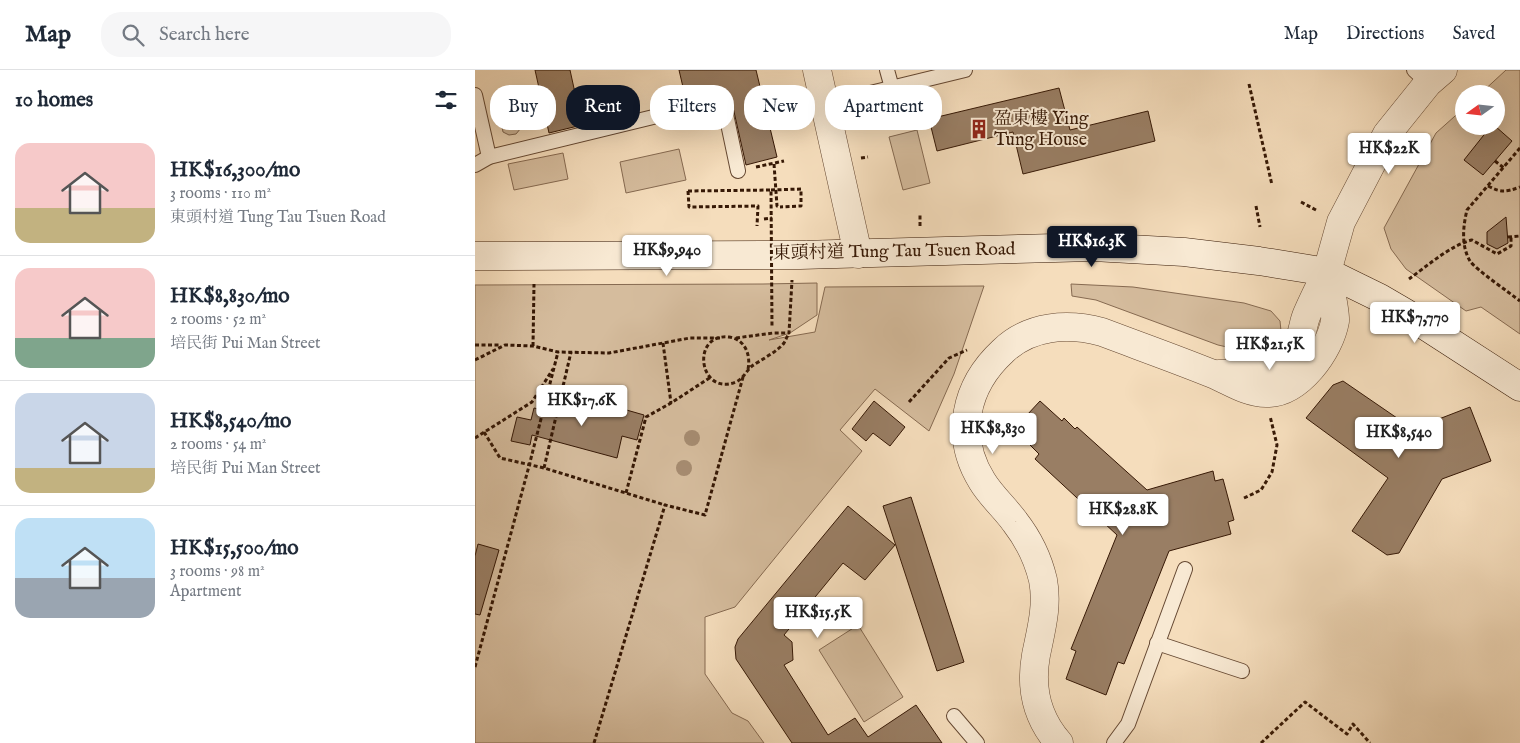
<!DOCTYPE html>
<html lang="en">
<head>
<meta charset="utf-8">
<style>
  :root { --surface:#fff; --page:#f6f6f7; --text:#1f2937; --muted:#747a83; --line:#e0e1e3; --accent:#111827 }
  body { margin:0; font-family:"IM FELL English","Noto Serif TC",serif; background:var(--page); color:var(--text); height:100vh; display:flex; flex-direction:column; font-size:19px; white-space:nowrap }
  * { box-sizing:border-box; margin:0 }
  p { font-size:16px; color:var(--muted) }
  .icon { flex:none; width:28px; height:28px; fill:none; stroke:currentColor; stroke-width:2; stroke-linecap:round; stroke-linejoin:round }
  .map { position:relative; flex:1; overflow:hidden }
  .sheet { display:flex; flex-direction:column; background:var(--surface); width:475px }
  .sheet>* { flex:none }
  .top-card { position:absolute; left:15px; top:15px; width:475px; height:45px; display:flex; gap:10px }
  .needle { width:32px; rotate:255deg }
  .fabs { position:absolute; left:980px; top:15px; display:grid; gap:10px }
  .fabs a { display:grid; place-items:center; width:50px; height:50px; border-radius:50%; background:var(--surface); box-shadow:0 5px 20px #0002; font-size:25px }
  .price { position:absolute; translate:-50% -42px; padding:0 11px; border-radius:5px; background:#fff; color:#222; font-size:16px; line-height:32px; filter:drop-shadow(0 1px 2px #0008) }
  .price::after { content:''; position:absolute; left:50%; top:30px; width:15px; height:11px; margin-left:-8px; background:inherit; clip-path:polygon(0 0,100% 0,50% 100%) }
  .price.active { background:var(--accent); color:#fff }
  ul { padding:0; list-style:none }
  li { display:flex; align-items:center; gap:15px; height:125px; padding:0 15px }
  li+li { border-top:1px solid var(--line) }
  li span { display:grid; place-items:center; flex:none; width:140px; height:100px; border-radius:15px; color:#555 }
  li>.icon { margin-inline-start:auto }
  span .icon { width:60px; height:60px; fill:#fffc; stroke-width:1 }
  li b { font-size:21px }
  h2 { display:flex; justify-content:space-between; align-items:center; height:60px; padding:0 15px; font-size:21px }
  .tag { padding:0 18px; border-radius:20px; background:var(--surface); box-shadow:0 5px 20px #0002; font-size:18px; line-height:45px }
  .tag.active { background:var(--accent); color:#fff }
  header { display:flex; align-items:center; gap:30px; box-sizing:border-box; height:70px; padding:0 25px; background:var(--surface); border-bottom:1px solid var(--line) }
  header strong { font-size:24px }
  nav { display:flex; gap:28px; margin-inline-start:auto; font-size:18px }
  .search { width:350px; height:45px; background:var(--page); display:flex; align-items:center; gap:12px; box-sizing:border-box; padding:0 18px; border-radius:20px; color:var(--muted); font-size:19px }
  main { display:flex; flex:1; min-height:0 }
  .map>svg:first-child { display:block }
  .green { fill:#d5bc9d; stroke:#866a51 }
  .building { fill:#997e64; stroke:#361805 }
  .lines { fill:none; stroke-linecap:round; stroke-linejoin:round }
  .service-casing { stroke:#664933; stroke-width:16 }
  .minor-casing { stroke:#664933; stroke-width:29 }
  .tertiary-casing { stroke:#664933; stroke-width:29 }
  .secondary-casing { stroke:#361805; stroke-width:29 }
  .path { stroke:#361805; stroke-width:3; stroke-dasharray:4 2.5; stroke-linecap:butt }
  .service { stroke:#f8e9d3; stroke-width:14 }
  .minor { stroke:#f8e9d3; stroke-width:28 }
  .tertiary { stroke:#f8e9d3; stroke-width:28 }
  .secondary { stroke:#f8e9d3; stroke-width:28 }
  .path-bridge { stroke:#361805; stroke-width:3; stroke-dasharray:4 2.5; stroke-linecap:butt }
  .tree { fill:#a68c71 }
  .labels { text-anchor:middle; dominant-baseline:central; stroke-width:4; stroke-linejoin:round; paint-order:stroke }
  .poi-label { font-size:18px; fill:#361805; stroke:#f8e9d3; text-anchor:start }
  .street-label { font-size:18px; fill:#361805; stroke:#f8e9d3 }
</style>
</head>
<body>
<header>
<strong>Map</strong>
<div class="search"><svg class="icon" aria-label="search" viewBox="0 0 24 24"><circle cx="10" cy="10" r="6"/><path d="M15 15l6 6"/></svg>Search here</div>
<nav><a>Map</a><a>Directions</a><a>Saved</a></nav>
</header>
<main>
<section class="sheet">
<h2>10 homes<svg class="icon" aria-label="filters" viewBox="0 0 24 24"><path d="M4 7h16M4 17h16"/><circle cx="9" cy="7" r="2"/><circle cx="15" cy="17" r="2"/></svg></h2>
<ul>
<li><span style="background:linear-gradient(#f6c9c9 65%,#c2b280 0)"><svg class="icon" aria-label="home" viewBox="0 0 24 24"><path d="M3 11l9-7 9 7M6 9v11h12V9"/></svg></span><div><b>HK$16,300/mo</b><p>3 rooms · 110 m²</p><p>東頭村道 Tung Tau Tsuen Road</p></div></li>
<li><span style="background:linear-gradient(#f6c9c9 70%,#7fa58c 0)"><svg class="icon" aria-label="home" viewBox="0 0 24 24"><path d="M3 11l9-7 9 7M6 9v11h12V9"/></svg></span><div><b>HK$8,830/mo</b><p>2 rooms · 52 m²</p><p>培民街 Pui Man Street</p></div></li>
<li><span style="background:linear-gradient(#c9d6e8 75%,#c2b280 0)"><svg class="icon" aria-label="home" viewBox="0 0 24 24"><path d="M3 11l9-7 9 7M6 9v11h12V9"/></svg></span><div><b>HK$8,540/mo</b><p>2 rooms · 54 m²</p><p>培民街 Pui Man Street</p></div></li>
<li><span style="background:linear-gradient(#bfe0f5 60%,#9aa5b1 0)"><svg class="icon" aria-label="home" viewBox="0 0 24 24"><path d="M3 11l9-7 9 7M6 9v11h12V9"/></svg></span><div><b>HK$15,500/mo</b><p>3 rooms · 98 m²</p><p>Apartment</p></div></li>
</ul>
</section>
<div class="map">
<svg width="1045" height="673" viewBox="0 0 1045 673">
  <rect width="100%" height="100%" fill="#f5ddbc"/>
  <filter id="stains"><feTurbulence type="fractalNoise" baseFrequency=".004" numOctaves="4"/><feColorMatrix values="0 0 0 0 .2 0 0 0 0 .09 0 0 0 0 .02 0 0 0 .5 -.17"/></filter>
  <radialGradient id="worn" r=".72"><stop offset=".6" stop-color="#630" stop-opacity="0"/><stop offset="1" stop-color="#630" stop-opacity=".3"/></radialGradient>
  <g class="green">
    <polygon points="1031,0 1045,0 1045,264 1006,237 991,241 931,199 916,179 909,158 961,63 989,38 989,56 1021,56 1021,24 1005,24"/>
    <polygon points="35,27 41,30 46,58 41,64 34,65 28,62 22,34 26,29"/>
    <polygon points="442,60 455,113 428,120 414,67"/>
    <polygon points="204,79 211,110 151,123 145,92"/>
    <polygon points="88,83 93,109 39,120 33,94"/>
    <polygon points="342,213 342,245 315,263 294,270 340,262 350,217 509,216 479,304 454,361 400,319 365,360 387,381 260,537 230,547 230,604 257,643 273,651 289,673 0,673 0,215 288,214"/>
    <polygon points="596,214 658,217 769,233 796,241 805,251 806,261 801,270 793,278 770,281 743,275 621,230 597,226"/>
    <polygon points="383,555 428,627 389,652 344,580"/>
  </g>
  <g class="building">
    <polygon points="60,0 95,0 107,55 74,63"/>
    <polygon points="204,0 281,0 302,87 271,95 255,24 251,22 246,22 211,30"/>
    <polygon points="584,18 595,60 673,41 680,71 548,104 538,62 462,81 454,49"/>
    <polygon points="1016,56 1020,56 1037,71 1008,105 989,90"/>
    <polygon points="1031,147 1033,173 1022,179 1012,174 1012,162"/>
    <polygon points="868,311 938,359 995,337 1016,391 967,409 924,483 912,485 877,461 913,408 831,348 858,315"/>
    <polygon points="99,325 169,345 162,370 147,366 142,388 57,365 55,375 36,371 42,347 56,350 59,338 86,344 86,342 94,344"/>
    <polygon points="399,331 430,357 415,376 398,363 391,371 377,359"/>
    <polygon points="565,331 587,351 589,348 600,359 602,357 672,420 738,401 740,411 748,409 759,450 753,452 756,464 694,481 649,594 643,592 631,625 591,609 601,581 596,579 642,465 560,389 564,384 539,359"/>
    <polygon points="436,427 489,592 462,601 408,436"/>
    <polygon points="373,436 420,475 390,510 368,493 309,565 317,572 318,590 309,595 353,665 380,648 393,667 441,635 467,673 317,673 261,589 260,577 263,569"/>
    <polygon points="3,474 24,480 5,545 0,544 0,486"/>
  </g>
  <g class="lines">
    <defs>
      <g id="service">
        <polyline points="412,0 417,18"/>
        <polyline points="939,0 953,13"/>
        <polyline points="0,25 14,87"/>
        <polyline points="350,34 490,0"/>
        <polyline points="0,95 14,87 248,30 263,101"/>
        <polyline points="682,573 767,601"/>
        <polyline points="479,646 502,673"/>
        <polyline points="639,673 653,654 710,499"/>
      </g>
      <g id="minor">
        <polyline points="342,0 383,184"/>
        <path d="M744 304C774 303 810 304 824 270 828 262 828 253 832 244 838 230 845 216 852 202"/>
        <path d="M584 673C562 648 555 618 561 585 566 560 573 536 568 510 563 489 554 470 540 452 530 438 516 426 507 411 479 366 490 316 528 281 555 255 593 253 627 262 664 276 701 289 738 304 755 311 772 323 791 323 824 324 855 280 860 251 861 242 854 212 852 202"/>
      </g>
      <polyline id="tertiary" points="852,202 866,152 912,64 953,13 968,0"/>
      <polyline id="secondary" points="0,186 325,185 618,177 709,182 784,191 852,202 905,228 929,242 1045,317"/>
    </defs>
    <use href="#service" class="service-casing"/>
    <use href="#minor" class="minor-casing"/>
    <use href="#tertiary" class="tertiary-casing"/>
    <use href="#secondary" class="secondary-casing"/>
    <g class="path">
      <polyline points="774,14 797,115"/>
      <path d="M1045 78 992 140C988 156 986 176 995 191 1000 199 1035 223 1045 231"/>
      <polyline points="386,88 393,87"/>
      <polyline points="1020,91 1029,98"/>
      <polyline points="299,94 302,136 305,137"/>
      <polyline points="281,97 309,91"/>
      <path d="M1013 116C1026 123 1031 122 1045 117"/>
      <polyline points="213,121 214,137 283,136 282,156"/>
      <polyline points="826,132 841,140"/>
      <polyline points="781,136 785,157"/>
      <polyline points="289,149 297,148"/>
      <polyline points="445,156 445,145"/>
      <polyline points="1033,167 1045,166"/>
      <path d="M934 209C952 196 976 175 997 170L1022 184 1036 176V167"/>
      <polyline points="261,268 298,263 314,263 317,210"/>
      <polyline points="188,273 196,333"/>
      <polyline points="0,275 26,275"/>
      <polyline points="58,276 59,214"/>
      <polyline points="0,290 30,275 58,276 83,282 134,283 215,268 245,268"/>
      <path d="M273 299C276 285 270 269 254 267 215 263 224 327 261 312 269 308 271 301 277 296 286 290 303 281 309 273 311 270 312 266 314 263"/>
      <polyline points="434,332 474,288 492,280"/>
      <polyline points="9,362 25,388 69,398 190,435"/>
      <polyline points="0,368 57,332 78,299"/>
      <polyline points="69,398 96,282"/>
      <polyline points="151,423 171,347 196,333 236,307"/>
      <polyline points="769,428 786,420 797,402 802,375 795,346"/>
      <polyline points="0,597 54,396 83,282"/>
      <polyline points="119,673 190,435 230,445 268,307"/>
      <polyline points="786,673 830,632 872,664 878,654 895,673"/>
    </g>
    <use href="#service" class="service"/>
    <use href="#minor" class="minor"/>
    <use href="#tertiary" class="tertiary"/>
    <use href="#secondary" class="secondary"/>
    <g class="path-bridge">
      <polyline points="296,120 326,119 326,136 305,137"/>
      <polyline points="213,121 296,120 297,258"/>
    </g>
  </g>
  <g class="tree">
    <circle cx="217" cy="368" r="8"/>
    <circle cx="209" cy="398" r="8"/>
  </g>
  <defs>
    <symbol id="building-bare" viewBox="-9 -9 18 18"><path d="M-4-6H4V6H1V3H-1V6H-4ZM-2.5-4.3h1.7v1.8h-1.7ZM.8-4.3h1.7v1.8H.8ZM-2.5-1h1.7V.8h-1.7ZM.8-1h1.7V.8H.8Z" fill="#8f2418" stroke="#f8e9d3" stroke-width="2.5" paint-order="stroke"/></symbol>
  </defs>
  <g fill-rule="evenodd">
    <use href="#building-bare" x="490" y="45" width="28" height="28"/>
  </g>
  <g class="labels">
    <g class="poi-label">
      <text x="519" y="49">盈東樓 Ying<tspan x="519" dy="21">Tung House</tspan></text>
    </g>
    <g class="street-label">
      <text transform="translate(419 182) rotate(-1)">東頭村道 Tung Tau Tsuen Road</text>
    </g>
  </g>
  <rect width="100%" height="100%" filter="url(#stains)"/>
  <rect width="100%" height="100%" fill="url(#worn)"/>
</svg>
<div class="fabs">
<a><svg class="needle" viewBox="-14 -14 28 28"><path d="M0-13l5 13h-10z" fill="#e53935"/><path d="M0 13l5-13h-10z" fill="#747a83"/></svg></a>
</div>
<b class="price" style="left:914px;top:105px">HK$22K</b>
<b class="price active" style="left:617px;top:198px">HK$16.3K</b>
<b class="price" style="left:192px;top:207px">HK$9,940</b>
<b class="price" style="left:940px;top:274px">HK$7,770</b>
<b class="price" style="left:795px;top:301px">HK$21.5K</b>
<b class="price" style="left:107px;top:357px">HK$17.6K</b>
<b class="price" style="left:518px;top:385px">HK$8,830</b>
<b class="price" style="left:924px;top:389px">HK$8,540</b>
<b class="price" style="left:648px;top:466px">HK$28.8K</b>
<b class="price" style="left:343px;top:569px">HK$15.5K</b>
<div class="top-card">
<a class="tag">Buy</a>
<a class="tag active">Rent</a>
<a class="tag">Filters</a>
<a class="tag">New</a>
<a class="tag">Apartment</a>
</div>
</div>
</main>
</body>
</html>
